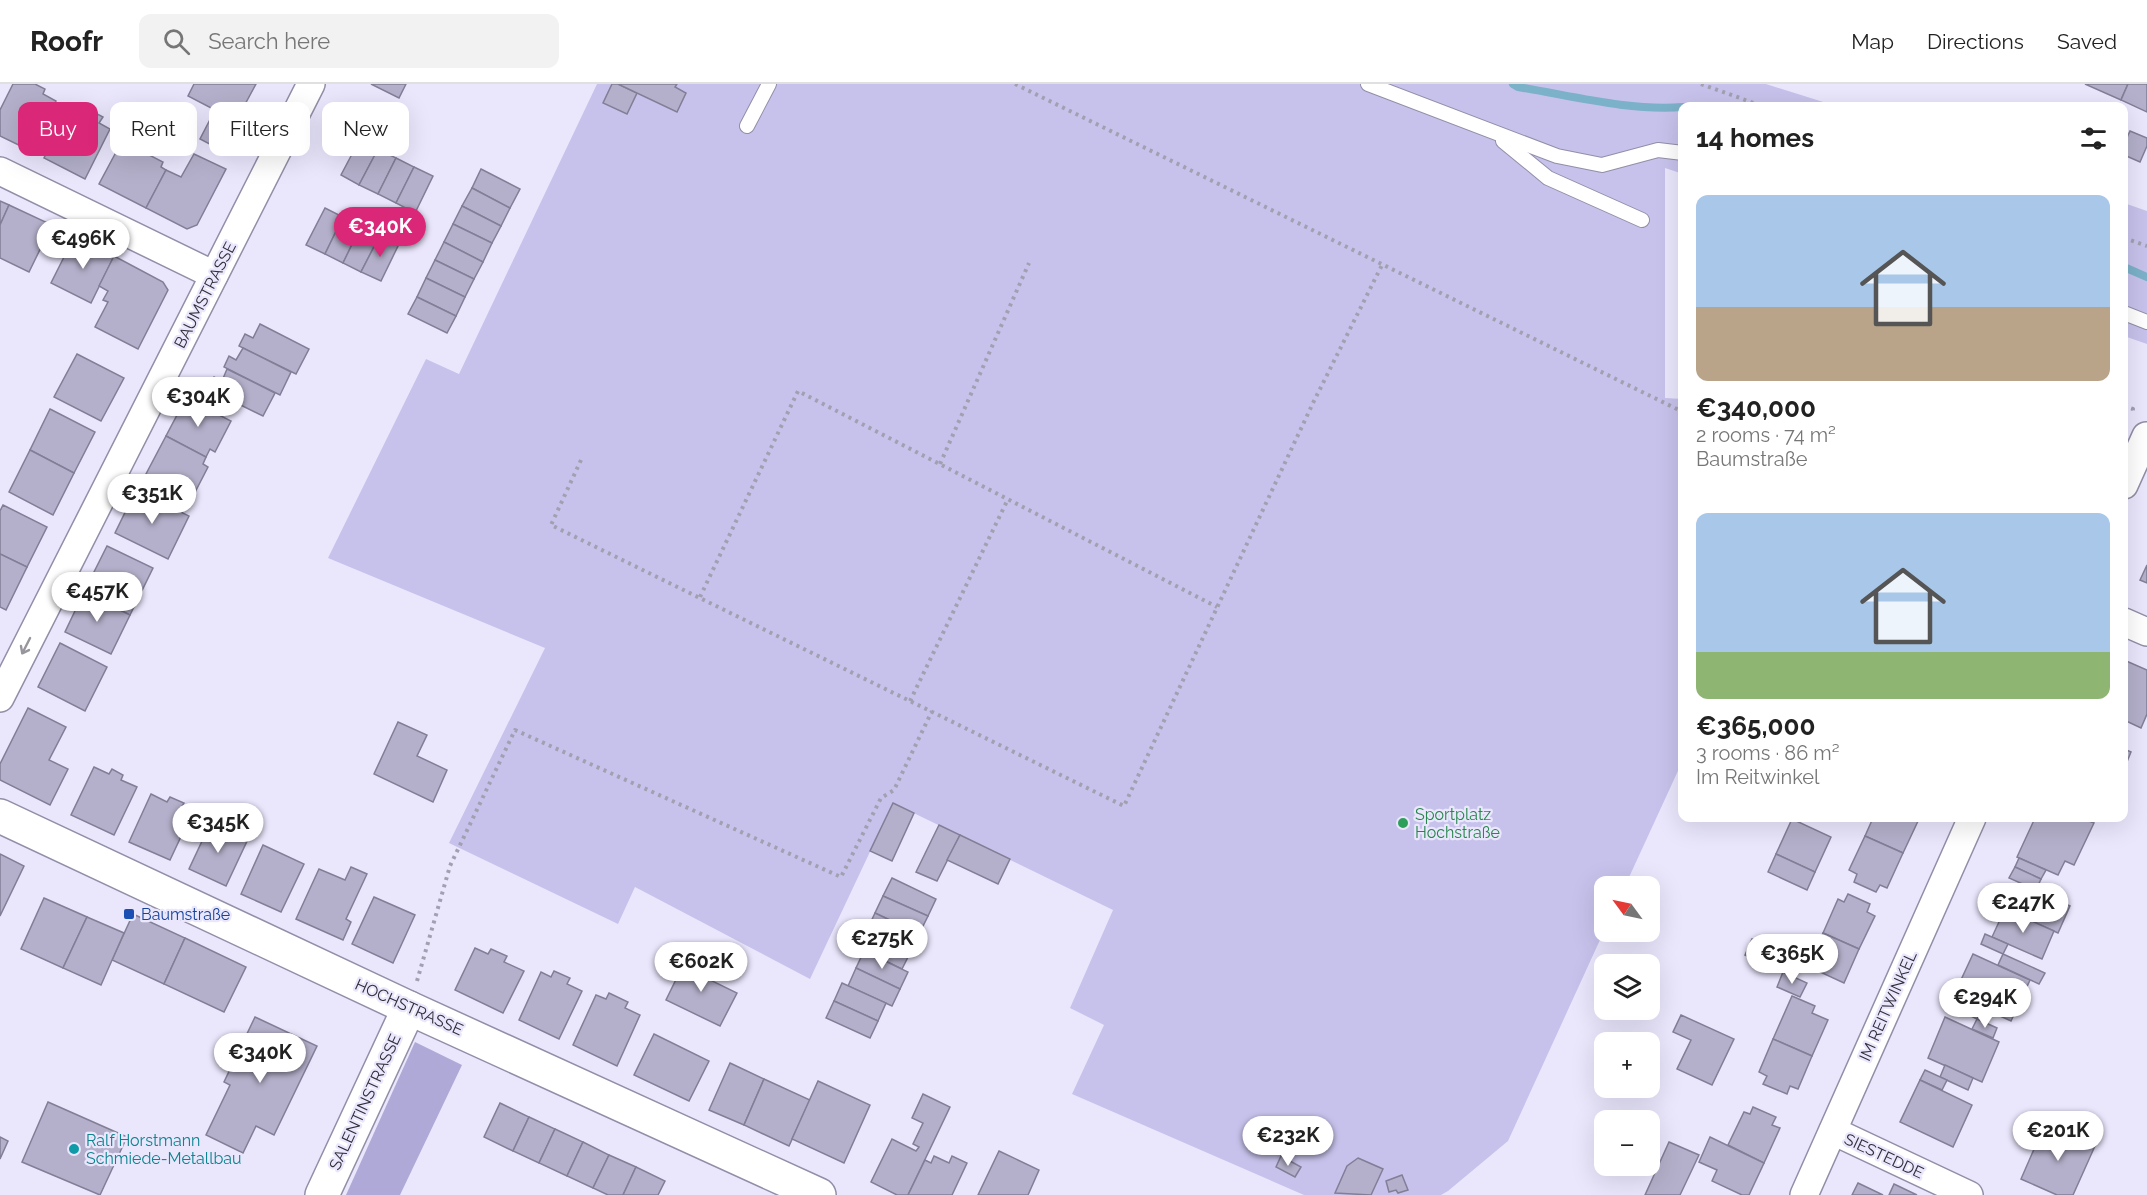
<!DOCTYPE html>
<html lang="en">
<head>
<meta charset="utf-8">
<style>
  :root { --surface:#fff; --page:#f2f2f2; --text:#222; --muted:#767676; --line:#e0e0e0; --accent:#db2777 }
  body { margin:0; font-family:Raleway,sans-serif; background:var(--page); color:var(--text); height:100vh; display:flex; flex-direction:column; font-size:22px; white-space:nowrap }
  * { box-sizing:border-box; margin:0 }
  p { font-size:20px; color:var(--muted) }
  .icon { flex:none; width:33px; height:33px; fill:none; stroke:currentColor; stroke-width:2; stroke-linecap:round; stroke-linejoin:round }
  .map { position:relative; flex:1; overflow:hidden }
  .panel { position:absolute; left:1678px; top:18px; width:450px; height:720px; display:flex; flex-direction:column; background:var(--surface); border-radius:12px; box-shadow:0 6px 24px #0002 }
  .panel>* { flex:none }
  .banner { position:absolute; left:18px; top:18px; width:570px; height:54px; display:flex; gap:12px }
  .needle { width:39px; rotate:303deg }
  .buttons { position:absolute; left:1594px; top:792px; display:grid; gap:12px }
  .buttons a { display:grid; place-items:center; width:66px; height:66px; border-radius:12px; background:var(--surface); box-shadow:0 6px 24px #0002; font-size:30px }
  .price { position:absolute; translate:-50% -51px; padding:0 14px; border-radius:21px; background:#fff; color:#222; font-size:20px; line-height:39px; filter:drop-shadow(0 2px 3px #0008) }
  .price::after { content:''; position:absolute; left:50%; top:36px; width:18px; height:14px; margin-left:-9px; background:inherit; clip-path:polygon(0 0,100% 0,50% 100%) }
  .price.selected { background:var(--accent); color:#fff }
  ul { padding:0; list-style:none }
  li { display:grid; align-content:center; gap:12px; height:318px; padding:0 18px }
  li span { display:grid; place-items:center; height:186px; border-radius:12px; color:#555 }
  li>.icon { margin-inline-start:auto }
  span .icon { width:108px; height:108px; fill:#fffc; stroke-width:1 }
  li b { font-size:26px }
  h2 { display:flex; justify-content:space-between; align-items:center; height:72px; padding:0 18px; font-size:26px }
  .chip { padding:0 21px; border-radius:12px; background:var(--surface); box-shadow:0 6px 24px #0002; font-size:21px; line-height:54px }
  .chip.selected { background:var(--accent); color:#fff }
  header { display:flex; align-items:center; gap:36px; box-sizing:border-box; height:84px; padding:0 30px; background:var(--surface); border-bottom:2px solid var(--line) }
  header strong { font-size:28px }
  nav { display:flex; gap:33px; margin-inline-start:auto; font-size:21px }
  .search { width:420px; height:54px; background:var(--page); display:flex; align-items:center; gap:15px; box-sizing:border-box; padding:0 21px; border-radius:12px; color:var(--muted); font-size:22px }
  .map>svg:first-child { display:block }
  .green { fill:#c7c2eb }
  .forest { fill:#afa9d7 }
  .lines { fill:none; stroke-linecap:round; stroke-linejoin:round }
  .stream { stroke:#7bb1c9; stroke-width:8 }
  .building { fill:#b4b0cb; stroke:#827e97; stroke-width:1.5 }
  .service-casing { stroke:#918ea7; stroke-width:16 }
  .minor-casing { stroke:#918ea7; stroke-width:30 }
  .tertiary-casing { stroke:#918ea7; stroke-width:36 }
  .path { stroke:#a29fb1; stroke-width:4; stroke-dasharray:3 4.5; stroke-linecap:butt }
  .service { stroke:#fff; stroke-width:14 }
  .minor { stroke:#fff; stroke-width:27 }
  .tertiary { stroke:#fff; stroke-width:33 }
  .oneway { stroke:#98969c }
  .leisure-dot { fill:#2e9e5b; stroke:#eae7fd; stroke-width:2 }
  .transit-dot { fill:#1a4fb4; stroke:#eae7fd; stroke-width:2 }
  .culture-dot { fill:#0f9aa8; stroke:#eae7fd; stroke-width:2 }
  .labels { text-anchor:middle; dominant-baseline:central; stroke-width:4.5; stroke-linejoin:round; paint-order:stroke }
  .street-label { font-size:16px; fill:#302e39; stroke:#eae7fd }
  .leisure-label { font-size:16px; fill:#27864d; stroke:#eae7fd; text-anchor:start }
  .transit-label { font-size:16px; fill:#164399; stroke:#eae7fd; text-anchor:start }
  .culture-label { font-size:16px; fill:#0d838f; stroke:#eae7fd; text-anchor:start }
</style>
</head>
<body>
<header>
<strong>Roofr</strong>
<div class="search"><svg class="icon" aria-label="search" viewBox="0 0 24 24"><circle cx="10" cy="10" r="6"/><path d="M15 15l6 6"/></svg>Search here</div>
<nav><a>Map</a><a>Directions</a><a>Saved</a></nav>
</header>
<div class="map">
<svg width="2147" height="1111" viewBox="0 0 2147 1111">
  <rect width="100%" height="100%" fill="#eae7fd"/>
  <g class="green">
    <polygon points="597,0 1766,0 1836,22 1683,22 1683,90 1665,84 1665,314 1683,315 1683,676 1625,802 1605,802 1605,845 1508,1057 1448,1107 1441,1111 1304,1111 1072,1010 1104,941 1070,924 1113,826 893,719 810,895 635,803 618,840 449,759 545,564 328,474 426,275 459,290"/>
    <polygon points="2124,119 2147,127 2147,260 2124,252"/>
  </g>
  <polygon class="forest" points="415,958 462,981 400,1111 346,1111"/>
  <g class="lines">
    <g class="stream">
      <path d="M1513 0 1518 3C1573 12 1628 27 1683 23"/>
      <polyline points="2124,183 2147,193"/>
    </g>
  </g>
  <g class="building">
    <polygon points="13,0 35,0 45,5 43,10 56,17 31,67 0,52 0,26"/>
    <polygon points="194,0 256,0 236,37 188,12"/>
    <polygon points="371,0 406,0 399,14"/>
    <polygon points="612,0 618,0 637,9 627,30 603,19"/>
    <polygon points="618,0 677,0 675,3 686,9 677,28"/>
    <polygon points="2085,0 2128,0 2121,16"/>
    <polygon points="2128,0 2147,0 2147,28 2121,16"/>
    <polygon points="69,24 84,32 88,25 103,33 99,39 110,45 85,95 44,74"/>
    <polygon points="215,26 236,37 221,66 200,55"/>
    <polygon points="2130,47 2147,54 2147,62 2140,78 2124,71 2124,60"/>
    <polygon points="360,55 378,65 359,101 341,91"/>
    <polygon points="122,57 163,78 161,83 166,86 146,124 99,100"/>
    <polygon points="378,65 396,74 378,110 359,101"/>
    <polygon points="194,70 226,85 197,141 187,145 146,124 166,86 181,93"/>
    <polygon points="396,74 414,83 396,119 378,110"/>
    <polygon points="414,83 433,92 415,129 396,119"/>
    <polygon points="481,85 520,105 510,124 472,104"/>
    <polygon points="472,104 510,124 501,142 462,122"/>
    <polygon points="0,117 9,121 0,141"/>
    <polygon points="9,121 52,141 29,188 0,174 0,141"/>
    <polygon points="462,122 501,142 492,159 453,140"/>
    <polygon points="325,124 343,133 325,170 306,161"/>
    <polygon points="343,133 361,142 343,179 325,170"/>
    <polygon points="453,140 492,159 483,178 444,158"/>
    <polygon points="361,142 380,151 361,188 343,179"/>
    <polygon points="380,151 399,160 381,197 361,188"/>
    <polygon points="74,153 114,172 91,219 51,199"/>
    <polygon points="444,158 483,178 474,195 435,176"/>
    <polygon points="114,172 163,198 168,206 138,265 95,243 108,218 103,216 108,207 99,202"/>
    <polygon points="435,176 474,195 465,213 426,194"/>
    <polygon points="426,194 465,213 456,232 417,213"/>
    <polygon points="417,213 456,232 447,249 408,230"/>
    <polygon points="260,240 309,265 296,290 239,262 245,250 253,254"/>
    <polygon points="243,264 291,288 280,311 224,283 229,272 236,276"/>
    <polygon points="77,270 124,294 101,337 54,313"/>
    <polygon points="227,285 275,309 263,332 208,305 214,293 222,297"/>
    <polygon points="186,314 231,337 215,368 210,365 206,373 166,352"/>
    <polygon points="50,325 95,348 74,389 30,366"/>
    <polygon points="166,352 206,373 203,380 208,383 192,414 146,390"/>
    <polygon points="30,366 74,389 53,431 9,408"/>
    <polygon points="136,406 189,432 168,475 115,449"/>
    <polygon points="3,421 47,443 27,483 0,470 0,427"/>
    <polygon points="107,462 153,484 130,531 84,508"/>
    <polygon points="0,470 27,483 6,526 0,523"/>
    <polygon points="2147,481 2147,499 2140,496"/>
    <polygon points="84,508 130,531 111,570 65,548"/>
    <polygon points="60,559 107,583 85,627 38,603"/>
    <polygon points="2124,576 2147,586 2147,630 2141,644 2124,636"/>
    <polygon points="28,624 66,643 49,676 68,685 50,721 0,696 0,680"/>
    <polygon points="398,638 427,651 417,672 447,686 433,718 374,690"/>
    <polygon points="2124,665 2131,668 2124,685"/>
    <polygon points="94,683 109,690 112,685 123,691 121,696 137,703 114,751 71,731"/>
    <polygon points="151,710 167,718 170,713 184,719 181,724 192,729 170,776 129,758"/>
    <polygon points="893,719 914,729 892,777 870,767"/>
    <polygon points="1873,734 1919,735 1903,769 1865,752"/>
    <polygon points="2035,734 2081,734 2094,739 2074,781 2065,777 2058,791 2017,773"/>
    <polygon points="1792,735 1831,753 1815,788 1776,770"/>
    <polygon points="211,738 248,755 226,802 189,785"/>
    <polygon points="939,741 960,751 937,797 916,788"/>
    <polygon points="960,751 1010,775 998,800 947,776"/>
    <polygon points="1865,752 1903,769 1887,804 1880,801 1876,808 1854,798 1857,790 1849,786"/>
    <polygon points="263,761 304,780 281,828 241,810"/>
    <polygon points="0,770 24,782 0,832"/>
    <polygon points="1776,770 1815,788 1807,806 1768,788"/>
    <polygon points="2019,774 2046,786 2041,795 2015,783"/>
    <polygon points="351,783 367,790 346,835 351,838 343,856 296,835 319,785 345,796"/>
    <polygon points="2015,783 2041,795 2036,806 2009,794"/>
    <polygon points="892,794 936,815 928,832 883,812"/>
    <polygon points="2021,800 2070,822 2058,849 2009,827"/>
    <polygon points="1848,810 1870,820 1867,828 1875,832 1859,865 1823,849 1838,815 1844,818"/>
    <polygon points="883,812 928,832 919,850 875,829"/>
    <polygon points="374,813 415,831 393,879 352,860"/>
    <polygon points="44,814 87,833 63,884 21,865"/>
    <polygon points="2005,825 2054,847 2042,875 1992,853"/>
    <polygon points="875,829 919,850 911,867 867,846"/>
    <polygon points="133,830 185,854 164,900 112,876"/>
    <polygon points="87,833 124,849 101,901 63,884"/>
    <polygon points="867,846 911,867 902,885 859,864"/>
    <polygon points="1823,849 1859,865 1844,899 1807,882"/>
    <polygon points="1985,850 2008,860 2003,870 1981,860"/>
    <polygon points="185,854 246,883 224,928 164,900"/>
    <polygon points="1752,855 1779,866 1772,883 1745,871"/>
    <polygon points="475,864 488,870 491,865 507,872 504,878 524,887 503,929 455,906"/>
    <polygon points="864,867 908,888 900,905 856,884"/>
    <polygon points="1973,870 2030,896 2011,937 1954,911"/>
    <polygon points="2003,870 2045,889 2039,900 1998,881"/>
    <polygon points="688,871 709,882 704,893 737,909 720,942 666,916"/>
    <polygon points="856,884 900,905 892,922 848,902"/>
    <polygon points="554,887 570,894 567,900 582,907 559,955 519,936 541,888 551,893"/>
    <polygon points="1783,888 1807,899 1800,913 1777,903"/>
    <polygon points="842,899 886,919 878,937 834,917"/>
    <polygon points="609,909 628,918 625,924 640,931 617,982 573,961 596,911 606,915"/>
    <polygon points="1792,912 1815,922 1812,929 1828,936 1812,972 1773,955"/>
    <polygon points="1956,912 1982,924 1977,935 1952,923"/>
    <polygon points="834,917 878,937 870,954 826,934"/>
    <polygon points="1681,931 1734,955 1712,1001 1677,985 1691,956 1673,948"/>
    <polygon points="255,933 317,962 274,1051 256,1042 243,1069 206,1051 230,1001 224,998"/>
    <polygon points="1945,933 1999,958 1982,998 1928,974"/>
    <polygon points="1977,935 1997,944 1993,954 1972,945"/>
    <polygon points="654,950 709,977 689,1017 634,991"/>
    <polygon points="1773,955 1812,972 1798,1005 1790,1002 1787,1010 1763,1000 1767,992 1759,988"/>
    <polygon points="730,979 764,995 744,1041 709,1026"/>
    <polygon points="1945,981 1973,994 1968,1006 1940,993"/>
    <polygon points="1925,986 1947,996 1942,1006 1920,996"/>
    <polygon points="764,995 810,1016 789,1062 744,1041"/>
    <polygon points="1920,996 1972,1021 1953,1063 1900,1038"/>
    <polygon points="818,997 870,1021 844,1079 792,1055"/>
    <polygon points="923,1010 950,1023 908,1111 897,1111 871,1098 892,1055 916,1067 919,1063 913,1060 923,1039 912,1034"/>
    <polygon points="48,1018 127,1053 100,1111 22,1078"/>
    <polygon points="500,1019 529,1033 513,1067 484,1053"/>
    <polygon points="1753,1023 1776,1033 1772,1041 1780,1044 1764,1079 1728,1061 1744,1028 1750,1030"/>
    <polygon points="529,1033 555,1045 539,1079 513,1067"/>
    <polygon points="2045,1040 2095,1062 2073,1111 2057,1111 2021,1095"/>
    <polygon points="555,1045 583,1058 567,1092 539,1079"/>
    <polygon points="0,1053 8,1057 0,1075"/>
    <polygon points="1710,1053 1764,1079 1749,1111 1742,1111 1712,1097 1717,1086 1699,1078"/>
    <polygon points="583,1058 609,1071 593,1104 567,1092"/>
    <polygon points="1669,1058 1699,1071 1680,1111 1645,1111"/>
    <polygon points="999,1067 1039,1086 1028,1111 978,1111"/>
    <polygon points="609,1071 636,1083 623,1111 608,1111 593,1104"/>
    <polygon points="934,1072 949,1079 952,1072 967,1079 952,1111 908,1111 925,1076 931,1079"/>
    <polygon points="1281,1072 1301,1083 1295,1093 1276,1083"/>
    <polygon points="1358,1074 1383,1085 1371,1111 1335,1109 1347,1082"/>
    <polygon points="636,1083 665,1097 658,1111 623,1111"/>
    <polygon points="1402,1091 1408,1106 1398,1109 1396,1106 1389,1108 1386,1097"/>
    <polygon points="1858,1099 1883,1111 1852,1111"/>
    <polygon points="1894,1100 1917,1111 1889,1111"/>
  </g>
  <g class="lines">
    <defs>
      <g id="service">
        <polyline points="1368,0 1557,72 1602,81 1658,66 1683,69"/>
        <polyline points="747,42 769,0"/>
        <polyline points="1503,57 1548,94 1642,136"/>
        <polyline points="2124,229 2147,238"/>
      </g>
      <g id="minor">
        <polyline points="0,87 214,191"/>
        <polyline points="2124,401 2146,352"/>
        <polyline points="2124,538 2147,548"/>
        <polyline points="0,614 311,0"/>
        <polyline points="1833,1047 1969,1111"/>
        <polyline points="1804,1111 1972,734"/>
      </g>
      <g id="tertiary">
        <polyline points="0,732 409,924 819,1111"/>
        <polyline points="322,1111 409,924"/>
      </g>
    </defs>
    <use href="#service" class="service-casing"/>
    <use href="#minor" class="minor-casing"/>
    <use href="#tertiary" class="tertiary-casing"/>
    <g class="path">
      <polyline points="1015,0 1683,328"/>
      <polyline points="1701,0 1762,22"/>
      <polyline points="2124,154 2147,162"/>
      <polyline points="2124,322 2133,325 2131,330"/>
      <polyline points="581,376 551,441 1124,722 1313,319 1382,181"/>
      <polyline points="940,380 1029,179"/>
      <polyline points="700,513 798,307 1217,523"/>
      <polyline points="910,617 1008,415"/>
      <polyline points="417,897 450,782 515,646 841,793 881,714 894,706 932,627"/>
    </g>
    <use href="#service" class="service"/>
    <use href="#minor" class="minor"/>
    <use href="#tertiary" class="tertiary"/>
  </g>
  <defs><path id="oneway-shaft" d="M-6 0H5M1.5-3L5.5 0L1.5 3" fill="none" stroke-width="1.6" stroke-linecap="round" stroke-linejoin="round" transform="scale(1.5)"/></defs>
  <use class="oneway" href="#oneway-shaft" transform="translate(26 562) rotate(117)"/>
  <circle class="leisure-dot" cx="1403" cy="739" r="6"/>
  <rect class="transit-dot" x="123" y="824" width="12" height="12" rx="3"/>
  <circle class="culture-dot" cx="74" cy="1065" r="6"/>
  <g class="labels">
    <g class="street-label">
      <text transform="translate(205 211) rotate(-63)">BAUMSTRASSE</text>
      <text transform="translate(1888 922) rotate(-66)">IM REITWINKEL</text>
      <text transform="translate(409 923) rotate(24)">HOCHSTRASSE</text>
      <text transform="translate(365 1018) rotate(-65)">SALENTINSTRASSE</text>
      <text transform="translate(1884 1072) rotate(25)">SIESTEDDE</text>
    </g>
    <g class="leisure-label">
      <text x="1415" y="730">Sportplatz<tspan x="1415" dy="18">Hochstraße</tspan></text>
    </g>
    <g class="transit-label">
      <text x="141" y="830">Baumstraße</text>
    </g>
    <g class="culture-label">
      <text x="86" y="1056">Ralf Horstmann<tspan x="86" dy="18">Schmiede-Metallbau</tspan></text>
    </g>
  </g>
</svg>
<div class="buttons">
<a><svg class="needle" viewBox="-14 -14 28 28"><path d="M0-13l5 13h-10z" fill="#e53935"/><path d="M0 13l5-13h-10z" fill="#767676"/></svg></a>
<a><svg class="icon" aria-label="layers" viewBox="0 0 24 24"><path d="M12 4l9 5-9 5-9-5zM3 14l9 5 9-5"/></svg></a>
<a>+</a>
<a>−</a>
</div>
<b class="price selected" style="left:380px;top:174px">€340K</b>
<b class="price" style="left:83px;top:186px">€496K</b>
<b class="price" style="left:198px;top:344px">€304K</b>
<b class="price" style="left:152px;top:441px">€351K</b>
<b class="price" style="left:97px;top:539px">€457K</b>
<b class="price" style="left:218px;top:770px">€345K</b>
<b class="price" style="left:2023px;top:850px">€247K</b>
<b class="price" style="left:882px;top:886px">€275K</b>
<b class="price" style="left:1792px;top:901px">€365K</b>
<b class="price" style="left:701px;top:909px">€602K</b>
<b class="price" style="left:1985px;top:945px">€294K</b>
<b class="price" style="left:260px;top:1000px">€340K</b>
<b class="price" style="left:2058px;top:1078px">€201K</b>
<b class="price" style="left:1288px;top:1083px">€232K</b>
<div class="banner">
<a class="chip selected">Buy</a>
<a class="chip">Rent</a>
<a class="chip">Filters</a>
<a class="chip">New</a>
</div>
<section class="panel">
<h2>14 homes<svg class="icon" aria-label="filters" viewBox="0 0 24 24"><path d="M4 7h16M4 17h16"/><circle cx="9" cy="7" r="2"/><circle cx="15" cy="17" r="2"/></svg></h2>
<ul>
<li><span style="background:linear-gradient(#a9c7e8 60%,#b9a48a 0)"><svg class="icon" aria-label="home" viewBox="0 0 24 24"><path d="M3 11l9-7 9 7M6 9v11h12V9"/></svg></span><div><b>€340,000</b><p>2 rooms · 74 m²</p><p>Baumstraße</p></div></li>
<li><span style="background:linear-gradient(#a9c7e8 75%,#8fb573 0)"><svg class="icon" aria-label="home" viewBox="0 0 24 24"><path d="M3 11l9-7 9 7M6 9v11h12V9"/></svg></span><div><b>€365,000</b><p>3 rooms · 86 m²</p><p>Im Reitwinkel</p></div></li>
</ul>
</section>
</div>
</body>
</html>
